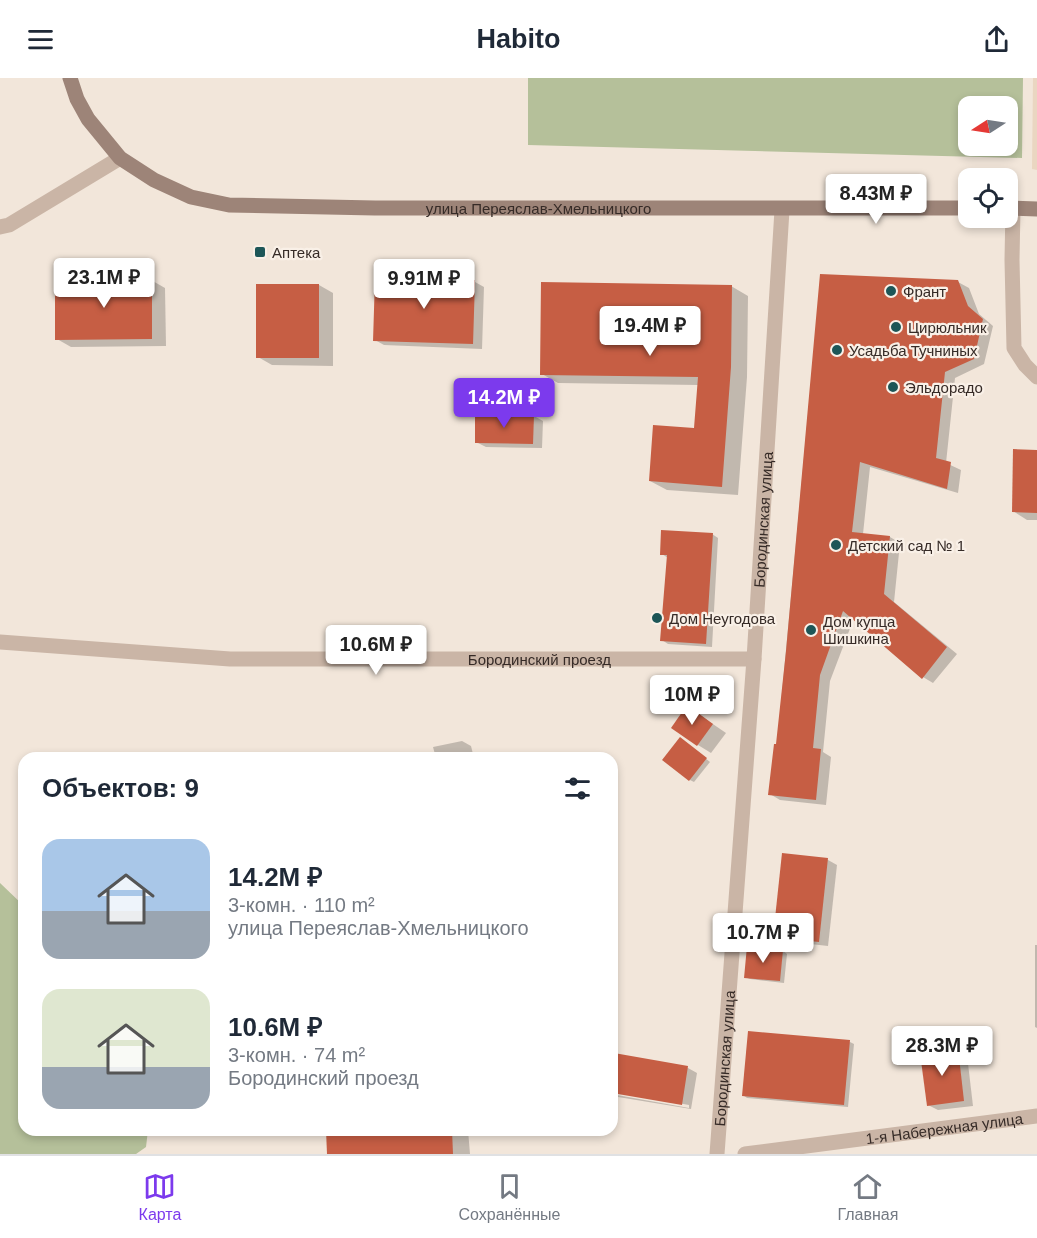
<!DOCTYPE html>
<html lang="ru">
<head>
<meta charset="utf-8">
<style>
  :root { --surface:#fff; --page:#f6f6f7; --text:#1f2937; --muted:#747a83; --line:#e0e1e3; --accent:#7c3aed }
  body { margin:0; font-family:Helvetica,sans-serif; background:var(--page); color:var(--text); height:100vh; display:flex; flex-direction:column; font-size:22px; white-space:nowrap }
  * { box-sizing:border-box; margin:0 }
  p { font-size:20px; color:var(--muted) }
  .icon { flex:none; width:33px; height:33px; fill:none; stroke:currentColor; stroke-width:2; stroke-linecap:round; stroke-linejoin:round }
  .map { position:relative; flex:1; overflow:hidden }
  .sheet { position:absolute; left:18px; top:674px; width:600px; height:384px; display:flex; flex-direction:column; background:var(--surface); border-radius:18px; box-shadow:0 3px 9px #0003 }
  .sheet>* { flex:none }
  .needle { width:39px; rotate:258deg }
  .controls { position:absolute; left:958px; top:18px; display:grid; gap:12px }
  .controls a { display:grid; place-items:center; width:60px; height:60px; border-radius:12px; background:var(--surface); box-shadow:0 3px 9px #0003; font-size:30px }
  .price { position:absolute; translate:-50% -51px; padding:0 14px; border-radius:6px; background:#fff; color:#222; font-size:20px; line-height:39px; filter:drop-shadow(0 2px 3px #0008) }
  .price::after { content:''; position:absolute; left:50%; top:36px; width:18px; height:14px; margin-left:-9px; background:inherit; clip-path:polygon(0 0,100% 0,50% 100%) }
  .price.current { background:var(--accent); color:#fff }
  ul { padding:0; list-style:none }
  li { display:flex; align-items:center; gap:18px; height:150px; padding:0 24px }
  li span { display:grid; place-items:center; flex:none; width:168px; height:120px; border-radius:18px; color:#555 }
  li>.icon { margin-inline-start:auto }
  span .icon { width:72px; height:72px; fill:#fffc; stroke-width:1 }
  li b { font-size:26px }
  h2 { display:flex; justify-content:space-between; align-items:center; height:72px; padding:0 24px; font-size:26px }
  header { display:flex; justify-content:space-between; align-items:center; height:78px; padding:0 24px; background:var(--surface); font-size:27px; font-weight:700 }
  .dock { display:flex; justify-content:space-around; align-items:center; height:84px; border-top:2px solid var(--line); background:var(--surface); font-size:16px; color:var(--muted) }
  .dock a { display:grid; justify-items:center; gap:3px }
  .dock .current { color:var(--accent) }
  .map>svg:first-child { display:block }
  .green { fill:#b5c09a; fill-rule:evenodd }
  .plaza { fill:#ead6c1 }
  .shadow { fill:#0003; fill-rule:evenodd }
  .building { fill:#c65e44 }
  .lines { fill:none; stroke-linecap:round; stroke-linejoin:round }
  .service { stroke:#cab5a6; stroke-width:15 }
  .minor { stroke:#cab5a6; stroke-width:15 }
  .secondary { stroke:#9d8478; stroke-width:15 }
  .poi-dot { fill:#1d5657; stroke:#f9f0e7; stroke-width:2 }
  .labels { text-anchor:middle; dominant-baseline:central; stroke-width:4.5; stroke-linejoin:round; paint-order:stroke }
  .street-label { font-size:15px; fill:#362b27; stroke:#f9f0e7 }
  .poi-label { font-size:15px; fill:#362b27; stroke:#f9f0e7; text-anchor:start }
</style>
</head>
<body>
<header><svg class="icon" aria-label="menu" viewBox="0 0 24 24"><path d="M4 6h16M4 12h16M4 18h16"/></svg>Habito<svg class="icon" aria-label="share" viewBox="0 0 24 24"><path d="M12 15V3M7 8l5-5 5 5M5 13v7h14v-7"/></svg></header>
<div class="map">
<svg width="1037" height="1076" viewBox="0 0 1037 1076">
  <rect width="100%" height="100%" fill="#f2e6da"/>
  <g class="green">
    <path d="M528 0H1023L1022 80 528 67ZM969 28H1008V68H969Z"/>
    <polygon points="0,805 24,828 24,1052 148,1052 146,1069 136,1076 0,1076"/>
  </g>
  <polygon class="plaza" points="1033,0 1037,0 1037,92 1032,91"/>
  <g class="shadow">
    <polygon points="821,197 958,204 969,210 979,236 993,248 984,286 955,300 946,385 961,392 958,415 870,389 863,456 890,459 900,465 894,524 957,576 933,605 923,599 854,540 830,603 823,674 831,679 826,727 780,722 770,716 777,668"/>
    <polygon points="151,202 165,210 166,268 71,269 57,261"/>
    <polygon points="475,204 484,209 482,271 384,267 375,262"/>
    <polygon points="258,207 319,207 333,215 333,288 272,287 258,279"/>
    <polygon points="731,208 748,218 747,299 738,417 667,412 650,403 695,352 698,307 558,305 542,296"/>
    <polygon points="534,338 543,343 542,370 486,369 476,364"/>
    <polygon points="1037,373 1037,442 1027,442 1013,433"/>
    <polygon points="712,456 718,460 712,569 668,566 662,562 668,480 662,476"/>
    <polygon points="688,629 726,655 711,675 698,667"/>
    <polygon points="462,663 471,668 474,680 436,680 433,669"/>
    <polygon points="684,663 710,684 694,704 690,702"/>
    <polygon points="783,777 828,782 837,787 828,868 784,863 774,858"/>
    <polygon points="1035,867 1037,867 1037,950 1035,949"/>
    <polygon points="749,869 783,873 787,876 784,905 750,901 745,899"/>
    <polygon points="850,964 854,966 848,1029 747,1020 743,1017"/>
    <polygon points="958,972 967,977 973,1028 938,1032 928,1027"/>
    <path d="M616 977 688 990 697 995 691 1031 618 1019 612 1015V997ZM617 1014 689 1027V1030L617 1017Z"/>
    <polygon points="327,1052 468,1052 470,1076 329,1076"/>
  </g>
  <g class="building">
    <polygon points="820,196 958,202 968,228 983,241 974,281 945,294 936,380 951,384 947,411 860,384 852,454 890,458 884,516 947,569 922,601 843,533 820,597 813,670 821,671 816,722 768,717 774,666 776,666 786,573"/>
    <polygon points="375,199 475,202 473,266 373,263"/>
    <polygon points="152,201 152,261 55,262 55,202"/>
    <polygon points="541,204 732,207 731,289 722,409 649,403 653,347 694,350 698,299 540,297"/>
    <rect x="256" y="206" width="63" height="74"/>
    <polygon points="475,335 534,337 533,366 475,365"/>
    <polygon points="1013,371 1037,372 1037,435 1012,434"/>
    <polygon points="661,452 713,455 706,566 660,563 667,477 660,477"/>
    <polygon points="687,627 713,646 697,668 671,650"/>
    <polygon points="680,659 707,680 689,703 662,682"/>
    <polygon points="782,775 828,780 819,864 773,859"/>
    <polygon points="747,868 783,872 780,903 744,900"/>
    <polygon points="748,953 850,962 844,1027 742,1018"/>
    <polygon points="958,970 964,1023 927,1028 920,975"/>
    <polygon points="614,975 688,988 682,1027 612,1015 612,989"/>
    <polygon points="326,1052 452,1052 453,1076 327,1076"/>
  </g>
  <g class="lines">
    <polyline class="service" points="1013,130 1012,182 1014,270 1025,287 1037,299"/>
    <g class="minor">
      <polyline points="0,149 9,147 120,80"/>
      <path id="s1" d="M0 564 230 581H754"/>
      <path id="s2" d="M717 1076 754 581 782 132"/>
      <path id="s3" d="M745 1076 1037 1038"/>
    </g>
    <g class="secondary">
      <path id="s4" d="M70 0 77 21 88 41 120 80 154 102 191 119 229 127 375 130H969"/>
      <polyline points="1008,130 1037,131"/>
    </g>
  </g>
  <g class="poi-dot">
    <rect x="254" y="168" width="12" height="12" rx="3"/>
    <circle cx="891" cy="213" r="6"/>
    <circle cx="896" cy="249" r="6"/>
    <circle cx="837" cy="272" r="6"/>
    <circle cx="893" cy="309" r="6"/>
    <circle cx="836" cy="467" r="6"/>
    <circle cx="657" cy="540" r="6"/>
    <circle cx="811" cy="552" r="6"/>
  </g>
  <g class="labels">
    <g class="street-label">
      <text stroke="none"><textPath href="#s4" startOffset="525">улица Переяслав-Хмельницкого</textPath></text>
      <text stroke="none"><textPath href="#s2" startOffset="636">Бородинская улица</textPath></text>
      <text stroke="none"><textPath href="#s1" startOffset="540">Бородинский проезд</textPath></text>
      <text stroke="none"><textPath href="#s2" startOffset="96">Бородинская улица</textPath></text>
      <text stroke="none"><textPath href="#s3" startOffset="201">1-я Набережная улица</textPath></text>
    </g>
    <g class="poi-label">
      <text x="272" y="174">Аптека</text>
      <text x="903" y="213">Франт</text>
      <text x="908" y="249">Цирюльник</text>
      <text x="849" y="272">Усадьба Тучниных</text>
      <text x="905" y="309">Эльдорадо</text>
      <text x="848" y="467">Детский сад № 1</text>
      <text x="669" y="540">Дом Неугодова</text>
      <text x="823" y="543">Дом купца<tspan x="823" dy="17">Шишкина</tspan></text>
    </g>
  </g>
</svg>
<div class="controls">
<a><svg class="needle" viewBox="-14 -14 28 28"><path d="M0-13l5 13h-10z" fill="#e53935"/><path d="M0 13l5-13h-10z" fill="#747a83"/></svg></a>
<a><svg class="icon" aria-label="locate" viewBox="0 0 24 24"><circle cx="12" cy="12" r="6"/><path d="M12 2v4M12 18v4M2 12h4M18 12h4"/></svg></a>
</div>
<b class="price" style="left:876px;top:147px">8.43M ₽</b>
<b class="price" style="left:104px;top:231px">23.1M ₽</b>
<b class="price" style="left:424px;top:232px">9.91M ₽</b>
<b class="price" style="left:650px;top:279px">19.4M ₽</b>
<b class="price current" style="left:504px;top:351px">14.2M ₽</b>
<b class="price" style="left:376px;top:598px">10.6M ₽</b>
<b class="price" style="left:692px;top:648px">10M ₽</b>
<b class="price" style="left:763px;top:886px">10.7M ₽</b>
<b class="price" style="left:942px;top:999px">28.3M ₽</b>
<section class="sheet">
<h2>Объектов: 9<svg class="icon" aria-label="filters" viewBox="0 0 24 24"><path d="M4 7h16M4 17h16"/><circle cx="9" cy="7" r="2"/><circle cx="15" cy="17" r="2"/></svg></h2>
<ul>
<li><span style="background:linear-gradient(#a9c7e8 60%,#9aa5b1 0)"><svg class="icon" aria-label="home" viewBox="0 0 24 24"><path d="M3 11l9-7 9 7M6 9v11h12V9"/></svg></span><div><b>14.2M ₽</b><p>3-комн. · 110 m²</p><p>улица Переяслав-Хмельницкого</p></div></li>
<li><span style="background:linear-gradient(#dfe7d0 65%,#9aa5b1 0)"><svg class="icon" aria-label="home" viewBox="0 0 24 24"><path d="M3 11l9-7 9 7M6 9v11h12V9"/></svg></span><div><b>10.6M ₽</b><p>3-комн. · 74 m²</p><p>Бородинский проезд</p></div></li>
</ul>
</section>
</div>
<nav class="dock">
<a class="current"><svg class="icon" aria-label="map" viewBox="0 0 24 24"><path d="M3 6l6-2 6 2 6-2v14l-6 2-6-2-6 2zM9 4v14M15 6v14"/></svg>Карта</a>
<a><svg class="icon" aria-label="saved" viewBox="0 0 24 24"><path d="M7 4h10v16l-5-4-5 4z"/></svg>Сохранённые</a>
<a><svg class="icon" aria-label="home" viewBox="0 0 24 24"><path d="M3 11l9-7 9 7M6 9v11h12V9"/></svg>Главная</a>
</nav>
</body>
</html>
